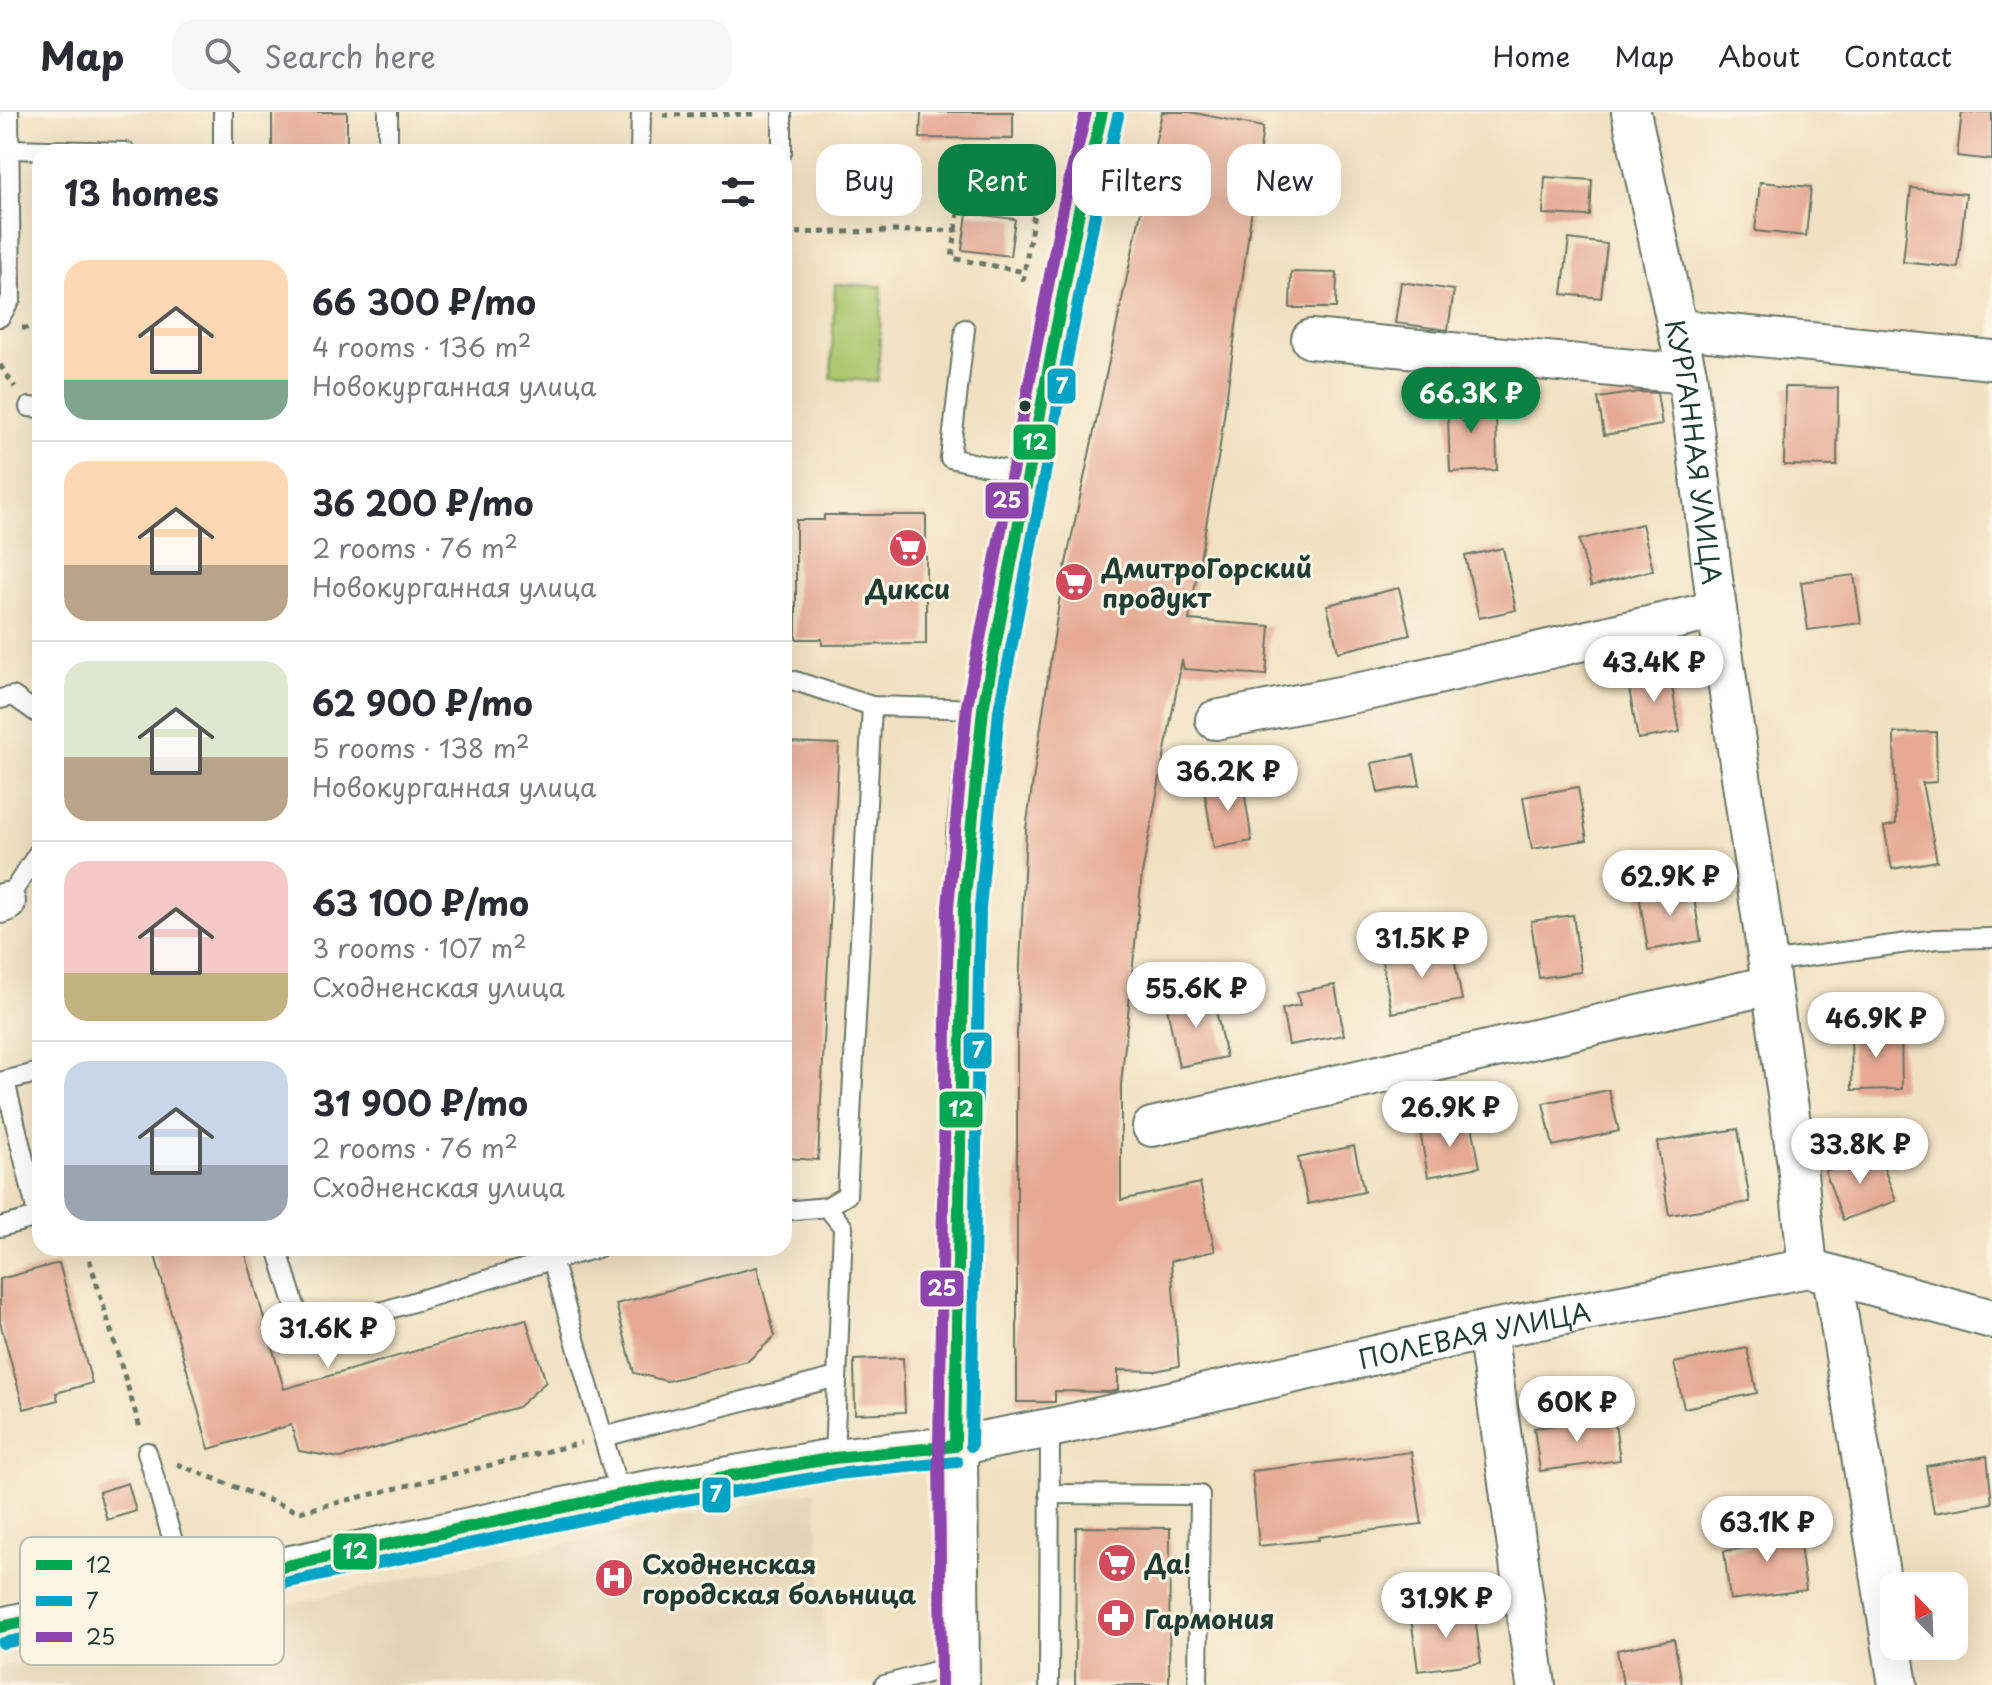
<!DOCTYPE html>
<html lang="en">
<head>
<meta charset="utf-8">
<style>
  :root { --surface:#fff; --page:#f7f7f7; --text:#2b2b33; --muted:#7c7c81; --line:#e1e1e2; --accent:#0b8043 }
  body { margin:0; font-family:"Playpen Sans",sans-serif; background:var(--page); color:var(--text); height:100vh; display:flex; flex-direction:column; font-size:30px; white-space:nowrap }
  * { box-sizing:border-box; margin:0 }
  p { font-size:26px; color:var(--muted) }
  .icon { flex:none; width:44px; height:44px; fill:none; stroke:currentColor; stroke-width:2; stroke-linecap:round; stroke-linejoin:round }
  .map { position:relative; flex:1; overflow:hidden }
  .sheet { position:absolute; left:32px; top:32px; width:760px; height:1112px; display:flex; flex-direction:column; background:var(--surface); border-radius:24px; box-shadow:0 8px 32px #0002 }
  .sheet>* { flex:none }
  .top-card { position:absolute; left:816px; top:32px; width:760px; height:72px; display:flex; gap:16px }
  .needle { width:52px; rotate:337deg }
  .buttons { position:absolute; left:1880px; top:1460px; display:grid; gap:16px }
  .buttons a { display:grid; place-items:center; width:88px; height:88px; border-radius:16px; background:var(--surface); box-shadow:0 8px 32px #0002; font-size:40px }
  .price { position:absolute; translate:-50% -68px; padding:0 18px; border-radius:28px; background:#fff; color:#222; font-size:26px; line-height:52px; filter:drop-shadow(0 2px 4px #0008) }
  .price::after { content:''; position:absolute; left:50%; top:48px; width:24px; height:18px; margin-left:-12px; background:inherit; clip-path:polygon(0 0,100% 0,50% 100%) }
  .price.current { background:var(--accent); color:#fff }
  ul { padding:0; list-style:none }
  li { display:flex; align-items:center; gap:24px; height:200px; padding:0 32px }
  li+li { border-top:2px solid var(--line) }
  li span { display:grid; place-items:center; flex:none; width:224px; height:160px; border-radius:24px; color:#555 }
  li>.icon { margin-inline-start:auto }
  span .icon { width:96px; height:96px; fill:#fffc; stroke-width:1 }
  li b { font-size:34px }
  h2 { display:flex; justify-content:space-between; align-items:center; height:96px; padding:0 32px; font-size:34px }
  .pill { padding:0 28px; border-radius:24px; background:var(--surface); box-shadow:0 8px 32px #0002; font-size:28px; line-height:72px }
  .pill.current { background:var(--accent); color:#fff }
  header { display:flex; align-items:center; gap:48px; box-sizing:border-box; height:112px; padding:0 40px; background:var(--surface); border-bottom:2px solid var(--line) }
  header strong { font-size:38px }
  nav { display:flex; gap:44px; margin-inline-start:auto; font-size:28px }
  .search { width:560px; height:72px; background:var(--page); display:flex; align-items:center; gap:20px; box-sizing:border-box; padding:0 28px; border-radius:24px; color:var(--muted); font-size:30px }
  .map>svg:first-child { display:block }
  .built { fill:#e3d2b5 }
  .green { fill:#acc86f; stroke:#668252; stroke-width:2 }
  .building { fill:#e6aa94 }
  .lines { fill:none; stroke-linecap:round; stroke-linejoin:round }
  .service-casing { stroke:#687666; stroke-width:22 }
  .minor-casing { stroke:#687666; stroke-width:42 }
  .secondary-casing { stroke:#687666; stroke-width:48 }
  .path { stroke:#687666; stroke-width:5; stroke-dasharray:6 6; stroke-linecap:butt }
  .service { stroke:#fff; stroke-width:18 }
  .minor { stroke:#fff; stroke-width:38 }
  .secondary { stroke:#fff; stroke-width:44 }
  .bus-1-casing { stroke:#fcf5e5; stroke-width:18 }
  .bus-2-casing { stroke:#fcf5e5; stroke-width:18 }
  .bus-3-casing { stroke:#fcf5e5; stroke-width:18 }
  .bus-1 { stroke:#00a651; stroke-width:12 }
  .bus-2 { stroke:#02a4c6; stroke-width:12 }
  .bus-3 { stroke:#8e44ad; stroke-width:12 }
  .bus-dot { fill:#1f3d34; stroke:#fcf5e5; stroke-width:3 }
  .labels { text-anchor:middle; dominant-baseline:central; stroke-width:6; stroke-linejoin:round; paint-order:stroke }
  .street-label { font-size:26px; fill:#1f3d34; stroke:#fcf5e5 }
  .poi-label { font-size:26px; font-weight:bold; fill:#1f3d34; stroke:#fcf5e5; text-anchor:start }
  .key { fill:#fcf5e5; stroke:#babeb0; stroke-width:2 }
  .key-label { font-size:22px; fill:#1f3d34 }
  .line-badge { stroke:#fcf5e5; stroke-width:3 }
  .badge-label { font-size:22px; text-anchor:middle; font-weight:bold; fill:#fff }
</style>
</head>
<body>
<header>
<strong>Map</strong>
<div class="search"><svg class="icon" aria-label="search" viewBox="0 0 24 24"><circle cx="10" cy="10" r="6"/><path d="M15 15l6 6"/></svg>Search here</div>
<nav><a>Home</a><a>Map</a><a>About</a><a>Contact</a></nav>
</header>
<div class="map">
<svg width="1992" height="1573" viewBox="0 0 1992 1573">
  <rect width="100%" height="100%" fill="#fcf5e5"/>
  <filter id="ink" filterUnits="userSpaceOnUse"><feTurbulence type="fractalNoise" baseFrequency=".0125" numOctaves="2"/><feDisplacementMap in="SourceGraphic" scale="16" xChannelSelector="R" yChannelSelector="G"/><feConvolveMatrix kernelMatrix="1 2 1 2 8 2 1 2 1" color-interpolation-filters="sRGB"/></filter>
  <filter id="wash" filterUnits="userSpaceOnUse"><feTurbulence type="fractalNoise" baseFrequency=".006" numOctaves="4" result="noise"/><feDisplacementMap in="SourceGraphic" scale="32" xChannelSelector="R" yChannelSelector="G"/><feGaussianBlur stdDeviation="1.8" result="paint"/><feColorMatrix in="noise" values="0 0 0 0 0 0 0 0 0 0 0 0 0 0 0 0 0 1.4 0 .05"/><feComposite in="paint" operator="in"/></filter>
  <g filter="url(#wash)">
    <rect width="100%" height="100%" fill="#f1e1c2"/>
    <polygon class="built" points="815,1378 828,1573 0,1573 0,1555"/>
    <polygon class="green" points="835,172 882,174 878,269 831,267"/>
    <g id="blocks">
      <g class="building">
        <rect x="272" y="0" width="75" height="40"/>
        <polygon points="921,0 1013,0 1013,27 920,26"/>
        <polygon points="1162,0 1190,0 1263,15 1219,341 1189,508 1270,514 1266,563 1184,557 1182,548 1142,762 1121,973 1121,1088 1200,1071 1215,1139 1171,1149 1179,1254 1156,1259 1118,1258 1118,1278 1110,1280 1055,1279 1055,1290 1017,1290 1017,922 1026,717 1062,470"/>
        <polygon points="1962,0 1992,0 1992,48 1957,44"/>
        <polygon points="1545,65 1592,68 1590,104 1543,102"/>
        <polygon points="1760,70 1811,75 1806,124 1755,119"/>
        <polygon points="1911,76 1966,82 1958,156 1903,150"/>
        <polygon points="967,101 1015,107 1010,144 962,138"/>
        <polygon points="1569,127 1607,132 1601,186 1562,182"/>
        <polygon points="1291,160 1337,161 1336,196 1290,196"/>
        <polygon points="1401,170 1454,178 1448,218 1395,211"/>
        <polygon points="1785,275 1838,276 1837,354 1784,353"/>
        <polygon points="1447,280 1474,280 1475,300 1496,300 1497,358 1450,360"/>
        <polygon points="1638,280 1657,281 1662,313 1604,323 1598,286"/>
        <polygon points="824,403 926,403 926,532 822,533 822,527 796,527 796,408 824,408"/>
        <polygon points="1642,412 1653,458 1591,474 1579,428"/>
        <polygon points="1503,436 1516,498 1479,506 1465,444"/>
        <polygon points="1854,463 1861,511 1808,518 1801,470"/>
        <polygon points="1399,476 1410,523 1338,540 1327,493"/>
        <polygon points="1669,558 1680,620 1638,627 1627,565"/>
        <polygon points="1936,620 1937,670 1922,671 1937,749 1892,757 1884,715 1896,712 1894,621"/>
        <polygon points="784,630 839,632 818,1048 784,1046"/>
        <polygon points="1414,643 1420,673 1378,681 1372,651"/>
        <polygon points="1242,666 1252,729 1214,736 1203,672"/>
        <polygon points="1578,675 1587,728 1532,737 1523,685"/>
        <polygon points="1692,774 1701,829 1648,838 1639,783"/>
        <polygon points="1573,803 1581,860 1539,866 1531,809"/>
        <polygon points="1452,835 1462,888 1392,901 1382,849"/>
        <polygon points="1335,873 1344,923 1289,933 1282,897 1300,893 1297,880"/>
        <polygon points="1212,880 1226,945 1179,955 1166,890"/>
        <polygon points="1901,918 1902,977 1852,978 1851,919"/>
        <polygon points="1609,978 1619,1019 1553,1034 1543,991"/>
        <polygon points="1471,1008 1480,1055 1428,1065 1420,1018"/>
        <polygon points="1738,1017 1750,1090 1669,1103 1657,1030"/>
        <polygon points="1354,1034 1364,1080 1308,1092 1298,1046"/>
        <polygon points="1878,1040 1896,1089 1843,1108 1825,1059"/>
        <polygon points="153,1136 244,1136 284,1277 526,1207 546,1270 518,1295 341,1346 299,1339 291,1313 209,1337"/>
        <polygon points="59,1151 92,1271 56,1281 58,1288 24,1297 0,1210 0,1167"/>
        <polygon points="757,1155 775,1224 748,1249 667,1269 634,1261 616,1192"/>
        <polygon points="1747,1236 1757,1281 1684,1296 1674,1251"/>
        <polygon points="903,1246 905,1300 855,1302 854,1248"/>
        <polygon points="1614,1305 1620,1348 1540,1359 1534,1316"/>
        <polygon points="1411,1340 1422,1412 1318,1425 1319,1428 1259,1434 1252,1359"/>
        <polygon points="1987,1344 1992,1391 1934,1401 1926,1354"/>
        <polygon points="128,1371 136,1399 107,1408 99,1380"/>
        <polygon points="1797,1409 1806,1478 1730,1488 1724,1439 1758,1434 1756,1415"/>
        <polygon points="1076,1415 1170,1416 1169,1573 1075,1573"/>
        <polygon points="1474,1497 1481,1551 1418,1559 1411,1505"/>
        <polygon points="1674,1527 1682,1573 1623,1573 1617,1538"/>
      </g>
    </g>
  </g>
  <g filter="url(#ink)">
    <use href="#blocks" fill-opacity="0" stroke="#687666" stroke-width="2"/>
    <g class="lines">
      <defs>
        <g id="service">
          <polyline points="223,0 223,40"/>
          <polyline points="388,0 388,40"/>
          <polyline points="10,37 126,40"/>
          <polyline points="640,40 641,0"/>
          <polyline points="782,40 782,0"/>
          <polyline points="0,205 11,187 9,0"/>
          <polyline points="965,217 950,346 1028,363"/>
          <polyline points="29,295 40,296"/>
          <polyline points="795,569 872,594 983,597"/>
          <polyline points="0,587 13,584 40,603"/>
          <polyline points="6,790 40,738"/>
          <polyline points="1768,850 1937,827 1992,826"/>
          <polyline points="0,970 40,960"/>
          <polyline points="827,1095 847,1083 872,594"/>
          <polyline points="784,1099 827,1095 843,1115 834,1346"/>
          <polyline points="0,1115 38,1105 5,969"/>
          <polyline points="277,1136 304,1223 552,1148 620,1383"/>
          <polyline points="552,1148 598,1136"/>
          <polyline points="603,1325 837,1265"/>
          <polyline points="147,1340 186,1474"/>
          <polyline points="1049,1382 1200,1383 1198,1573"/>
          <polyline points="884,1573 957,1553"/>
          <polyline points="1049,1573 1050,1316"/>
        </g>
        <g id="minor">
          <path id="s1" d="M1631 0 1687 262 1717 498 1797 1052 1808 1156"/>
          <polyline points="1679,217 1992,248"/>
          <polyline points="1311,227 1687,262"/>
          <polyline points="1215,608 1381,576 1717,498"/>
          <polyline points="0,792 6,790"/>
          <polyline points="1152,1015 1770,873"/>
          <polyline points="1832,1163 1898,1573"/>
          <polyline points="1487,1218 1536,1573"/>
          <path id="s2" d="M0 1515 620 1383 834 1346 955 1334 1050 1316 1487 1218 1808 1156 1992 1207"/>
        </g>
        <polyline id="secondary" points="957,1573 955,1334 964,795 969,723 983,597 1079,99 1102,0"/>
      </defs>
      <use href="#service" class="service-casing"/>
      <use href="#minor" class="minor-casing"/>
      <use href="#secondary" class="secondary-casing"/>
      <g class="path">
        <polyline points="663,3 757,2"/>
        <polyline points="956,118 959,91 1035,95"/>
        <polyline points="784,121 956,118 952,146 1025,160"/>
        <polyline points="1023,169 1035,95"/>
        <polyline points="22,216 40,216"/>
        <polyline points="0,253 15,275"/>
        <polyline points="86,1136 141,1319"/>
        <polyline points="177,1352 299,1400 581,1331"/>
      </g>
      <use href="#service" class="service"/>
      <use href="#minor" class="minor"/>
      <use href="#secondary" class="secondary"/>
      <defs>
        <g id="bus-1">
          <polyline points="955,1334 964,795 983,597 1079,99 1102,0"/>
          <polyline points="0,1515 620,1383 834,1346 955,1334"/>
        </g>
        <g id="bus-2">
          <polyline points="971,1334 980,796 999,599 1095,102 1118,4"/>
          <polyline points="3,1531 623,1399 836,1362 957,1350"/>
        </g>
        <polyline id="bus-3" points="941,1573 939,1334 948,795 967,594 1063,96 1086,0"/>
      </defs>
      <use href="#bus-1" class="bus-1-casing"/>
      <use href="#bus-2" class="bus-2-casing"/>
      <use href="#bus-3" class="bus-3-casing"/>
      <use href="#bus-1" class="bus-1"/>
      <use href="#bus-2" class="bus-2"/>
      <use href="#bus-3" class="bus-3"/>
    </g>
  </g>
  <defs>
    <symbol id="supermarket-disc" viewBox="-11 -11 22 22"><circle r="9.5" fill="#d1495b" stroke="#fcf5e5"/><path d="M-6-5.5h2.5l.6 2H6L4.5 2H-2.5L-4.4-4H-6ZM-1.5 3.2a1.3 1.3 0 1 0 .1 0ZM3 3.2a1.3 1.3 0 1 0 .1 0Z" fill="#fff"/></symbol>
    <symbol id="hospital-disc" viewBox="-11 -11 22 22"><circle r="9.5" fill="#d1495b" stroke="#fcf5e5"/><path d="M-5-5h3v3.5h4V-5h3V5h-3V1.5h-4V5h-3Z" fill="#fff"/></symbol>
    <symbol id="pharmacy-disc" viewBox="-11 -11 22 22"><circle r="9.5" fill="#d1495b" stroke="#fcf5e5"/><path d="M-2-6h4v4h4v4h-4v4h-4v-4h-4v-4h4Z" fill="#fff"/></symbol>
  </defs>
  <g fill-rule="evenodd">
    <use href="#supermarket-disc" x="886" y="414" width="44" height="44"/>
    <use href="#supermarket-disc" x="1052" y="448" width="44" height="44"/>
    <use href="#supermarket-disc" x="1095" y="1429" width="44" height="44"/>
    <use href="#hospital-disc" x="592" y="1444" width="44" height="44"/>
    <use href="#pharmacy-disc" x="1094" y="1484" width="44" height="44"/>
  </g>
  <circle class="bus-dot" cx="1025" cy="294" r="7"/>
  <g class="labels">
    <g class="street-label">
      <text stroke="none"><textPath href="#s1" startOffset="346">КУРГАННАЯ УЛИЦА</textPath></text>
      <text stroke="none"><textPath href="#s2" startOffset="1504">ПОЛЕВАЯ УЛИЦА</textPath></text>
    </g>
    <g class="poi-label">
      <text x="1102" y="455">ДмитроГорский<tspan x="1102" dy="30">продукт</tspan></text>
      <text x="908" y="476" text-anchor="middle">Дикси</text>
      <text x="642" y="1451">Сходненская<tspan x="642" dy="30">городская больница</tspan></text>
      <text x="1145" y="1451">Да!</text>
      <text x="1144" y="1506">Гармония</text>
    </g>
  </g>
  <rect x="20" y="1425" width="264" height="128" rx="12" class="key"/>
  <rect x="36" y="1448" width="36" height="10" fill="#00a651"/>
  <rect x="36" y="1484" width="36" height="10" fill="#02a4c6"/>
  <rect x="36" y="1520" width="36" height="10" fill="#8e44ad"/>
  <g class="key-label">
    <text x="86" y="1461">12</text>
    <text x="86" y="1497">7</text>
    <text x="86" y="1533">25</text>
  </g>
  <g class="line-badge">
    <rect x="1046" y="255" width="31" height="38" rx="8" fill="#02a4c6"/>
    <rect x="1012" y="311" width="45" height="38" rx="8" fill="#00a651"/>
    <rect x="984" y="369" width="46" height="39" rx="8" fill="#8e44ad"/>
    <rect x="962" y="919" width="31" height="39" rx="8" fill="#02a4c6"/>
    <rect x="938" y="978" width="46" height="39" rx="8" fill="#00a651"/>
    <rect x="919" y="1157" width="46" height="39" rx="8" fill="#8e44ad"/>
    <rect x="701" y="1364" width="31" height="38" rx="8" fill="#02a4c6"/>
    <rect x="332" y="1420" width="46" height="39" rx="8" fill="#00a651"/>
  </g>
  <g class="badge-label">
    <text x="1062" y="282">7</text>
    <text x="1035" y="338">12</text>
    <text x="1007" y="396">25</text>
    <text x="978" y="946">7</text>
    <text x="961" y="1005">12</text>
    <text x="942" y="1184">25</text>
    <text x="716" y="1390">7</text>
    <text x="355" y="1447">12</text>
  </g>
</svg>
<div class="buttons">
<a><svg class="needle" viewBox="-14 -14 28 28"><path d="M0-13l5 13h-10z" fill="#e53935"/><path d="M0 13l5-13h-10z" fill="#7c7c81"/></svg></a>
</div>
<b class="price current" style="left:1471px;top:323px">66.3K ₽</b>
<b class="price" style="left:1654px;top:592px">43.4K ₽</b>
<b class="price" style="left:1228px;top:701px">36.2K ₽</b>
<b class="price" style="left:1670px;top:806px">62.9K ₽</b>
<b class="price" style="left:1422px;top:868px">31.5K ₽</b>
<b class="price" style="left:1196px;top:918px">55.6K ₽</b>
<b class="price" style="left:1876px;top:948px">46.9K ₽</b>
<b class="price" style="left:1450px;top:1037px">26.9K ₽</b>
<b class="price" style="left:1860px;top:1074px">33.8K ₽</b>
<b class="price" style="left:328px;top:1258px">31.6K ₽</b>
<b class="price" style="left:1577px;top:1332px">60K ₽</b>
<b class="price" style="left:1767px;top:1452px">63.1K ₽</b>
<b class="price" style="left:1446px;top:1528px">31.9K ₽</b>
<div class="top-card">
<a class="pill">Buy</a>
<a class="pill current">Rent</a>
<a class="pill">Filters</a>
<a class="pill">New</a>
</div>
<section class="sheet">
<h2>13 homes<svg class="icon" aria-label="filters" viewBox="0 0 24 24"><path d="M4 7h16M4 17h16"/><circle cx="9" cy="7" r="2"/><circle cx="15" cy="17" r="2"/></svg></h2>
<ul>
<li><span style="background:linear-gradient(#ffd9b3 75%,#7fa58c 0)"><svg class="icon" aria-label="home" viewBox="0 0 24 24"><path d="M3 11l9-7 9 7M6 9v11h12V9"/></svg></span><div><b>66 300 ₽/mo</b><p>4 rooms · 136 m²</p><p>Новокурганная улица</p></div></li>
<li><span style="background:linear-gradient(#ffd9b3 65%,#b9a48a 0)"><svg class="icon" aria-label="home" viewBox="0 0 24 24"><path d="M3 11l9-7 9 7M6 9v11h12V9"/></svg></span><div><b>36 200 ₽/mo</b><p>2 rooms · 76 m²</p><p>Новокурганная улица</p></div></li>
<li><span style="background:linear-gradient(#dfe7d0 60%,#b9a48a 0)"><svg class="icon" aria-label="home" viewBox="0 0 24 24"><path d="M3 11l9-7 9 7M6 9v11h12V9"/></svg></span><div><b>62 900 ₽/mo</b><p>5 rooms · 138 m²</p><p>Новокурганная улица</p></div></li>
<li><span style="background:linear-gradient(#f6c9c9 70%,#c2b280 0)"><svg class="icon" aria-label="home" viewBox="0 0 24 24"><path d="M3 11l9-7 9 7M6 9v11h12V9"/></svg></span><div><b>63 100 ₽/mo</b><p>3 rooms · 107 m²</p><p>Сходненская улица</p></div></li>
<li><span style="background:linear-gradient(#c9d6e8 65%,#9aa5b1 0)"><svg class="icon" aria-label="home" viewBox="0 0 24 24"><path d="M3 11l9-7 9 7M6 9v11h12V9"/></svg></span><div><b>31 900 ₽/mo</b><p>2 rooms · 76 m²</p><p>Сходненская улица</p></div></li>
</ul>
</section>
</div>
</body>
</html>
